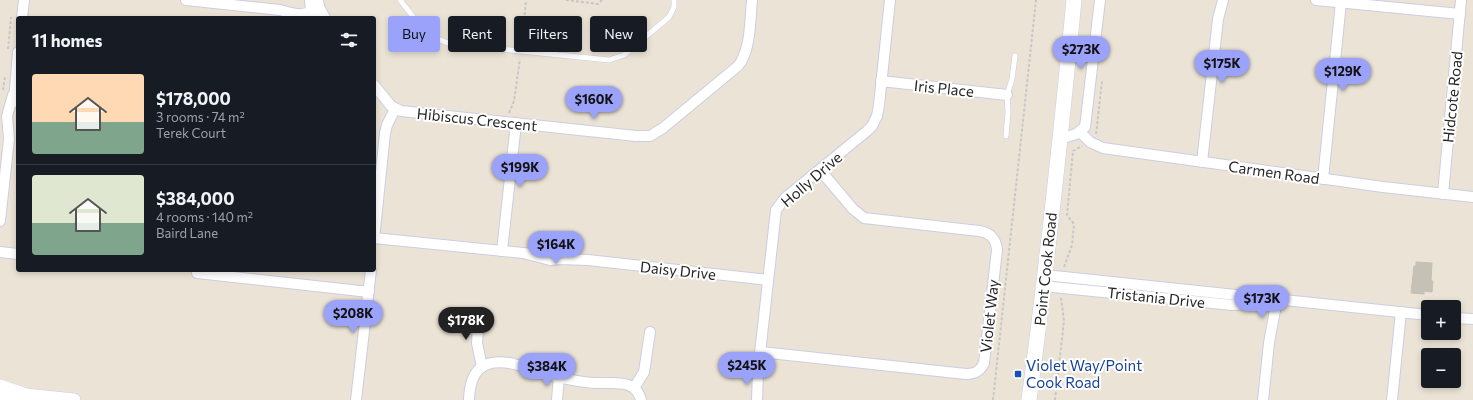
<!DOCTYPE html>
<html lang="en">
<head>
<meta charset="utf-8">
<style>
  :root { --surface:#171b24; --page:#20242c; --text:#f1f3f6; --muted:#9ea1a6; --line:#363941; --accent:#9aa2fa }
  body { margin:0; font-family:Commissioner,sans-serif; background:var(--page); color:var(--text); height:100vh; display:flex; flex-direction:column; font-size:15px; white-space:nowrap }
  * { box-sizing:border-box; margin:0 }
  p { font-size:13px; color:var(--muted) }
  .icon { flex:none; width:22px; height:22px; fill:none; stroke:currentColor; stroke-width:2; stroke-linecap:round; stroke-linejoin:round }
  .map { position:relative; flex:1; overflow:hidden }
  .side { position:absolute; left:16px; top:16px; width:360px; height:256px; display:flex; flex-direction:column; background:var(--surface); border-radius:4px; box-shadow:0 2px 6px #0003 }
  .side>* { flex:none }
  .guide { position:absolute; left:388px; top:16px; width:380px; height:36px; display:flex; gap:8px }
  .tools { position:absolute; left:1421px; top:300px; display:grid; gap:8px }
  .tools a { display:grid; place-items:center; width:40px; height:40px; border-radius:4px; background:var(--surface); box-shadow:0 2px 6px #0003; font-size:20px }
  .price { position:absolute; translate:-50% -34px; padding:0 9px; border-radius:14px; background:var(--accent); color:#111; font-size:13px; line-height:26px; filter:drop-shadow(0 1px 2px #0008) }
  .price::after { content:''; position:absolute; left:50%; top:24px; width:12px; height:9px; margin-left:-6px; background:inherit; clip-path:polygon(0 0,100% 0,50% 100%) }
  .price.selected { background:#222; color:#fff }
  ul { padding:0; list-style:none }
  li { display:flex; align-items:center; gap:12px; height:100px; padding:0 16px }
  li+li { border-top:1px solid var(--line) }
  li span { display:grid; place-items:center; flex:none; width:112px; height:80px; border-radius:4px; color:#555 }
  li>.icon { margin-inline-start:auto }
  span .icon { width:48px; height:48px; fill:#fffc; stroke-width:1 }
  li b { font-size:17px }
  h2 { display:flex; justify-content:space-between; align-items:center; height:48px; padding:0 16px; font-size:17px }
  .chip { padding:0 14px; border-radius:4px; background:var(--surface); box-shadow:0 2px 6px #0003; font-size:14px; line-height:36px }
  .chip.selected { background:var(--accent); color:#111 }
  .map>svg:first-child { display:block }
  .building { fill:#c6c1b6; stroke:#c6c0b0 }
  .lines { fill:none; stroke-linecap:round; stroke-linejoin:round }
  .service-casing { stroke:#cbcde2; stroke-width:6 }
  .minor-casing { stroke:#cbcde2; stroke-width:12 }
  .tertiary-casing { stroke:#cbcde2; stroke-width:14 }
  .secondary-casing { stroke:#cbcde2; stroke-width:16 }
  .path { stroke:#c7c7c7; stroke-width:2; stroke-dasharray:3 2; stroke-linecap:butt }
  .service { stroke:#fff; stroke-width:5 }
  .minor { stroke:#fff; stroke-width:10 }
  .tertiary { stroke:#fff; stroke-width:13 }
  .secondary { stroke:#fff; stroke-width:15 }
  .transit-dot { fill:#1a4fb4; stroke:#fff; stroke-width:1.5 }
  .labels { text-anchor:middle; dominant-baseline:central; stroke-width:4; stroke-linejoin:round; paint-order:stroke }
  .street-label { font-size:15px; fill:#262626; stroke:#fff }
  .transit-label { font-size:15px; fill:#164399; stroke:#fff; text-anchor:start }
</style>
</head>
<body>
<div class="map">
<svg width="1473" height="400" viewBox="0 0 1473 400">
  <rect width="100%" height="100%" fill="#ebe4d6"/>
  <polygon class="building" points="1416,262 1432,263 1431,281 1433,281 1432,292 1424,291 1424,294 1411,293 1414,266 1416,266"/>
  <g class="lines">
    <defs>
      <g id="service">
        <path d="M400 0C417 21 424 36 451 44L609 60 624 55 669 17 674 7V0"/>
        <polyline points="1006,136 1008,112 1007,95 1012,79 1015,56"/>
      </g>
      <g id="minor">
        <path d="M186 0 280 10C297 15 304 17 319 7"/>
        <polyline points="310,0 311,12 314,18"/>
        <polyline points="318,0 319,7 325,18"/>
        <polyline points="1316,0 1460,14"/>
        <polyline points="22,18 24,0"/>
        <polyline points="881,81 1007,95"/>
        <path d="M374 85 391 106 401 111 636 136H650L663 128 738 66C751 50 750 20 752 0"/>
        <polyline points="14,102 18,52"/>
        <polyline points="1080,132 1090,142 1103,148 1383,187 1473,197"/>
        <polyline points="1060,139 1076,134 1085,127 1100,0"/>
        <polyline points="1202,162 1218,19 1223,0"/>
        <polyline points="1323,179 1341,2"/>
        <polyline points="1443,194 1461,0"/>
        <polyline points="0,221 9,139 7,116 13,95"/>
        <polyline points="374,238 533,254"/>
        <polyline points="374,239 385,133 387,125 395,109"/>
        <polyline points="502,251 516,123"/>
        <polyline points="0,252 18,254"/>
        <polyline points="527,254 550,260 560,259 588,260 768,280"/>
        <polyline points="197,273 369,292"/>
        <polyline points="1045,275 1428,315"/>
        <polyline points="1043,286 1232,305 1250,304 1267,299"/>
        <polyline points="479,313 477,343 482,367"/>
        <polyline points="1454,318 1473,319"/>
        <path d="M761 352 966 374C974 374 980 372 984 363L997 250C996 239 991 233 979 231L864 218 853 209 820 170"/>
        <polyline points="634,388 644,372 650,332"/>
        <polyline points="356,400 371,270"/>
        <path d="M469 400C470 370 483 357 514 364 522 366 530 370 538 372 556 377 576 382 595 383 612 384 636 378 641 400"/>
        <polyline points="557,400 559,377"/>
        <polyline points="757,400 758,371 776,210 785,198 867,131 872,126 877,116 879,105 890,0"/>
        <polyline points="1263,400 1269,343 1277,299"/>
        <polyline points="1392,400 1401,312"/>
      </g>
      <g id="tertiary">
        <polyline points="0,386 26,395 74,400"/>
        <polyline points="0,398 20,395"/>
      </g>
      <path id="secondary" d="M1029 400C1047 267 1061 134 1074 0"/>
    </defs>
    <use href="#service" class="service-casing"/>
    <use href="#minor" class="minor-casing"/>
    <use href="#tertiary" class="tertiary-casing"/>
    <use href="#secondary" class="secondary-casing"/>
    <g class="path">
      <polyline points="566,0 598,4 602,0"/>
      <polyline points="522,45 526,0"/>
      <polyline points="8,49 11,17"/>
      <polyline points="3,90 5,77"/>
      <polyline points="509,113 514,101 520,59"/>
      <polyline points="1096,134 1102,81"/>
      <polyline points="1064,267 1072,245 1074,224 1067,215 1073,151 1082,146"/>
      <polyline points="993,400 1036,0"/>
      <polyline points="1055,400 1064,321 1061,298"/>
    </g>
    <use href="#service" class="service"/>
    <use href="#minor" class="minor"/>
    <use href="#tertiary" class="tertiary"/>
    <use href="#secondary" class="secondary"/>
  </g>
  <rect class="transit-dot" x="1014" y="370" width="8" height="8" rx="2"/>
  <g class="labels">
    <g class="street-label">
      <text transform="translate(944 88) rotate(6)">Iris Place</text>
      <text transform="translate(1452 97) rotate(-84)">Hidcote Road</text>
      <text transform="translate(477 119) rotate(6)">Hibiscus Crescent</text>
      <text transform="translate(1274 172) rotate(8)">Carmen Road</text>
      <text transform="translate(811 179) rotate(-41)">Holly Drive</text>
      <text transform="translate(1045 269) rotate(-84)">Point Cook Road</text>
      <text transform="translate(678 270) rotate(6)">Daisy Drive</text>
      <text transform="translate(1156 297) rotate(6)">Tristania Drive</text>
      <text transform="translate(989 316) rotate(-84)">Violet Way</text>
    </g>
    <g class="transit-label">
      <text x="1026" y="365">Violet Way/Point<tspan x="1026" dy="17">Cook Road</tspan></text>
    </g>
  </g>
</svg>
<div class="tools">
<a>+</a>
<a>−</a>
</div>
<b class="price" style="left:1081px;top:70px">$273K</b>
<b class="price" style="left:1222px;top:84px">$175K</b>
<b class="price" style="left:1343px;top:92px">$129K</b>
<b class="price" style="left:594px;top:120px">$160K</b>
<b class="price" style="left:520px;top:188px">$199K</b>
<b class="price" style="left:556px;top:265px">$164K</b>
<b class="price" style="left:1262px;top:319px">$173K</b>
<b class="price" style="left:353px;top:334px">$208K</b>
<b class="price selected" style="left:466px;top:341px">$178K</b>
<b class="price" style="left:747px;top:386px">$245K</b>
<b class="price" style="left:547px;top:387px">$384K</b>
<div class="guide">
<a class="chip selected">Buy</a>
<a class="chip">Rent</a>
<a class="chip">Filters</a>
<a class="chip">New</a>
</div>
<section class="side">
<h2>11 homes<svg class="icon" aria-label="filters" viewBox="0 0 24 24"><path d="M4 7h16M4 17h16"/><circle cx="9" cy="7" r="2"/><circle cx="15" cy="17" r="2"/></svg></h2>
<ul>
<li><span style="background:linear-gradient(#ffd9b3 60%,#7fa58c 0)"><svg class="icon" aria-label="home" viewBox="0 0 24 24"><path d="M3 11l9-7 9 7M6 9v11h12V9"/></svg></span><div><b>$178,000</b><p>3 rooms · 74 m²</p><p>Terek Court</p></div></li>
<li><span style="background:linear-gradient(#dfe7d0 60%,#7fa58c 0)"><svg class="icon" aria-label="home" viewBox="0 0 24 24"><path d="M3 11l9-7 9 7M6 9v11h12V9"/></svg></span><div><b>$384,000</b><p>4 rooms · 140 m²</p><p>Baird Lane</p></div></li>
</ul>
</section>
</div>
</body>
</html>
